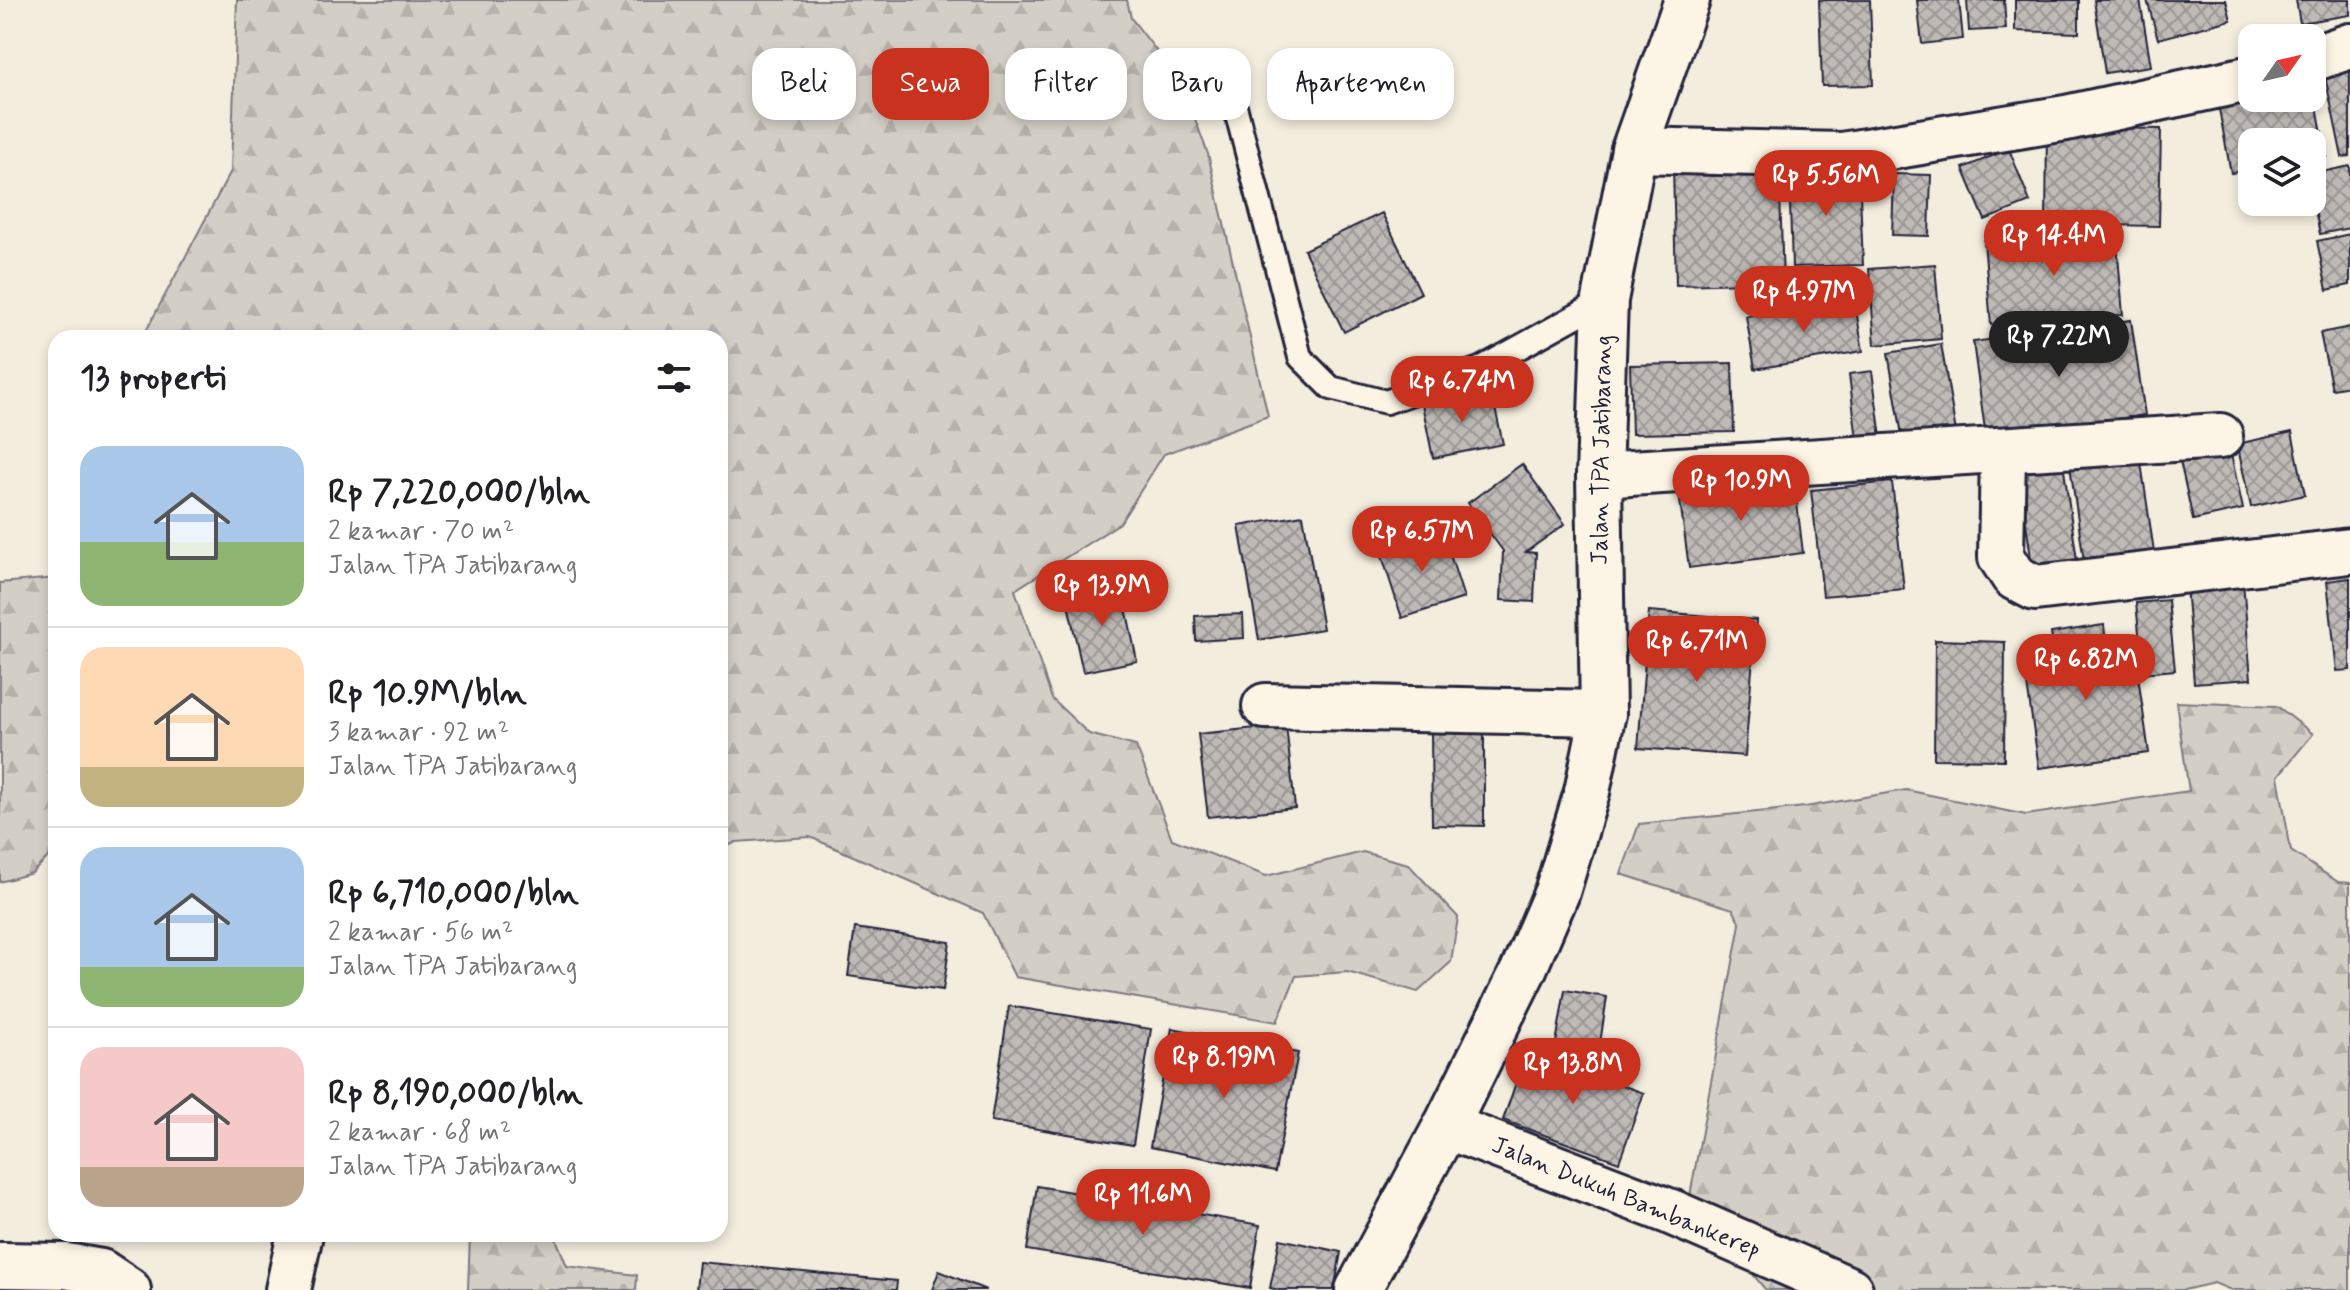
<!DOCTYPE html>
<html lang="id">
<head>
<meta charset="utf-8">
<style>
  :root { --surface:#fff; --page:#f6f6f6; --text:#202124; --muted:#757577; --line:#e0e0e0; --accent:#c8321e }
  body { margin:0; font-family:Mynerve,sans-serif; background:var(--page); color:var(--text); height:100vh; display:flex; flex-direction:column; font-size:30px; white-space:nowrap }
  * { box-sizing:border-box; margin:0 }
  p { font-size:26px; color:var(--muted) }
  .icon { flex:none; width:44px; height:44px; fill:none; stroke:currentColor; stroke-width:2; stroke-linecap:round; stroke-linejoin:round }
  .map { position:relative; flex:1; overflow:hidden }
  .sheet { position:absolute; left:48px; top:330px; width:680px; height:912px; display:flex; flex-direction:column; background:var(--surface); border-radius:24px; box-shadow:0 4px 12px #0003 }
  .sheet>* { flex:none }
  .top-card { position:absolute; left:752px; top:48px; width:760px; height:72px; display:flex; gap:16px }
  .needle { width:52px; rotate:56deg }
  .fabs { position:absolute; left:2238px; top:24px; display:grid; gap:16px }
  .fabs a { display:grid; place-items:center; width:88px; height:88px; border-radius:16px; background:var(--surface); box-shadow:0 4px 12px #0003; font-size:40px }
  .price { position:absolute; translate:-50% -68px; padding:0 18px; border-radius:28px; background:var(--accent); color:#fff; font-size:26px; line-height:52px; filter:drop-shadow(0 2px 4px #0008) }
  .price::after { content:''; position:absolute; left:50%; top:48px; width:24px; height:18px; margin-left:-12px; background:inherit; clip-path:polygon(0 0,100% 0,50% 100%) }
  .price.selected { background:#222; color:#fff }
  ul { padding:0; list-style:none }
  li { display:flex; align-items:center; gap:24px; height:200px; padding:0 32px }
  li+li { border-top:2px solid var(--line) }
  li span { display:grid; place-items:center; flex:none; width:224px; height:160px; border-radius:24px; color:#555 }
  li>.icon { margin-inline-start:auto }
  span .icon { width:96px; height:96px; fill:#fffc; stroke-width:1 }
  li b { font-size:34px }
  h2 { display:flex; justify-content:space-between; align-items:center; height:96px; padding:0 32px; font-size:34px }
  .chip { padding:0 28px; border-radius:24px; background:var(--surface); box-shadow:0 4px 12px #0003; font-size:28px; line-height:72px }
  .chip.selected { background:var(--accent); color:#fff }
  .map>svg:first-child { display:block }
  .forest { fill:url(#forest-firs); stroke:#7b7880; stroke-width:2 }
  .building { fill:url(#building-cross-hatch); stroke:#22223b; stroke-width:2 }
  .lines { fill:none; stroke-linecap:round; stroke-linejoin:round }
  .service-casing { stroke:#22223b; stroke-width:28 }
  .minor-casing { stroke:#22223b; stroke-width:50 }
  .service { stroke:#fcf5e5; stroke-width:22 }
  .minor { stroke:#fcf5e5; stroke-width:44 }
  .labels { text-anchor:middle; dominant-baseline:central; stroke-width:6; stroke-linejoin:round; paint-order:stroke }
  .street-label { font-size:24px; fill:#22223b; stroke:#fcf5e5 }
</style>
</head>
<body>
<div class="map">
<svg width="2350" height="1290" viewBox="0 0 2350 1290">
  <defs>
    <pattern id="forest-firs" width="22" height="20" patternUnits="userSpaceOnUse" patternTransform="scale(2)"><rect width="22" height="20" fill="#d4cfc6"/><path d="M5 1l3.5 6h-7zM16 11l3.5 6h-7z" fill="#b6b1ab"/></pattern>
    <pattern id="building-cross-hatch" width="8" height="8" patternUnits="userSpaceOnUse" patternTransform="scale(2)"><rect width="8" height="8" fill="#bfbab6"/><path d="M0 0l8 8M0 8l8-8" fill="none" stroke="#9b9795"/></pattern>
  </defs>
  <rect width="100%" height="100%" fill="#f3edde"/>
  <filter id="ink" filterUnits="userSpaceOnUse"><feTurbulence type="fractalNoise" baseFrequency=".0125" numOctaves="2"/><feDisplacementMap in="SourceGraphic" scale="16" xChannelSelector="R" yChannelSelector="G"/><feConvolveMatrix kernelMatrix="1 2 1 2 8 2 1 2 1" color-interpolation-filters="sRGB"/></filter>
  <g filter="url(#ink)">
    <g class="forest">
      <polygon points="237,0 1127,0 1131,18 1182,84 1208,154 1268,416 1164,454 1120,523 1015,590 1052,699 1089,734 1136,746 1172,839 1266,876 1363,852 1408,864 1458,917 1451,962 1418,992 1347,972 1296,976 1277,1022 1015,977 983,913 810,837 736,842 720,850 720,338 149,338 146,331 231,171"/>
      <polygon points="56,578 56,849 32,873 0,882 0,583"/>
      <polygon points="2176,702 2277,706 2313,734 2278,776 2291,851 2338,882 2350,883 2350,1290 2231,1290 2214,1283 2184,1290 1766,1290 1764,1288 1690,1196 1740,924 1733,909 1621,874 1639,824 1805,807 1906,790 2026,815 2189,791"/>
      <polygon points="470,1234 554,1234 567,1266 637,1275 636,1290 468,1290"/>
    </g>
    <g class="building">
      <polygon points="1819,0 1870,0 1873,85 1822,86"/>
      <polygon points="1917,0 1959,0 1963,39 1922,44"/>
      <polygon points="1967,0 2004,0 2006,29 1969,31"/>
      <polygon points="2015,0 2079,0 2079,33 2015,31"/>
      <polygon points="2094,0 2140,0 2151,66 2105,73"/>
      <polygon points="2147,0 2226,0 2231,20 2158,39"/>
      <polygon points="2296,0 2350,0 2350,15 2300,23"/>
      <polygon points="2350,51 2350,156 2342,157 2321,57"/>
      <polygon points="2312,77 2326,157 2312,160 2312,142 2252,142 2252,170 2231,173 2216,93 2252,98 2312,98"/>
      <polygon points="2047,127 2161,129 2159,226 2046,224"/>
      <polygon points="2009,149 2030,202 1985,220 1963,168"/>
      <polygon points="1779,163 1783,282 1676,285 1673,166"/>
      <polygon points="2350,166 2350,228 2320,234 2312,196 2312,174"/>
      <polygon points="1859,169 1863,265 1792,267 1789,171"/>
      <polygon points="1894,174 1931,175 1929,236 1892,235"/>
      <polygon points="1382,213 1421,293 1344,332 1304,250"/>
      <polygon points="2116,231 2123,315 1991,325 1984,241"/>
      <polygon points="2350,234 2350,285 2327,290 2317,241"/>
      <polygon points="1935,264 1941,339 1875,345 1869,269"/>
      <polygon points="1854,298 1863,351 1755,369 1746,316"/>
      <polygon points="2131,320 2145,415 1986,437 1973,342"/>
      <polygon points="2350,327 2350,386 2332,389 2320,333"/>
      <polygon points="1941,344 1956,432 1903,441 1888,353"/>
      <polygon points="1732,363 1734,432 1632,434 1630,365"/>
      <polygon points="1872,371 1882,445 1858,448 1849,374"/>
      <polygon points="1491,390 1503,444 1433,458 1422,404"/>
      <polygon points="2292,432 2305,495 2251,507 2237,444"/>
      <polygon points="2229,445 2243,509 2193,520 2179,456"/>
      <polygon points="2139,449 2154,552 2084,561 2069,459"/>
      <polygon points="2062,456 2078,567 2033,573 2018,464"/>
      <polygon points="1522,464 1565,524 1526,552 1536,553 1534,602 1501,600 1503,551 1468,503"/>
      <polygon points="1794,478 1803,553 1689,568 1679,493"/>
      <polygon points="1892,482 1904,589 1823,596 1811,490"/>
      <polygon points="1303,515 1323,629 1259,640 1239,526"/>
      <polygon points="1442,530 1464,598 1402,618 1380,550"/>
      <polygon points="2350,578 2350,670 2337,671 2327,581"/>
      <polygon points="2243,581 2251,679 2194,683 2186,586"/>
      <polygon points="1121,583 1137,661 1083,672 1066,595"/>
      <polygon points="2168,600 2175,670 2143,673 2136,603"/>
      <polygon points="1649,611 1756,620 1745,756 1638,748"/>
      <polygon points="1243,614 1244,638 1196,641 1195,616"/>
      <polygon points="2104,625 2108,659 2135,655 2149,753 2039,768 2025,670 2056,666 2051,633"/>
      <polygon points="1935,640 2005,642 2004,760 1934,759"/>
      <polygon points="1286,725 1295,808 1208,817 1198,734"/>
      <polygon points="1431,730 1484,730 1484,826 1432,825"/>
      <polygon points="855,928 950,942 943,990 848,976"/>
      <polygon points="1565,990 1607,997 1599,1050 1556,1043"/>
      <polygon points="1009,1006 1151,1029 1133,1145 991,1121"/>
      <polygon points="1172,1028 1298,1053 1275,1172 1150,1147"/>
      <polygon points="1527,1051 1644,1093 1619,1162 1503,1120"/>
      <polygon points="1037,1186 1260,1225 1250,1288 1027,1250"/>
      <polygon points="1280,1239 1341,1252 1334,1290 1279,1290 1270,1288"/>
      <polygon points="699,1262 897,1281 896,1290 696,1290"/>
      <polygon points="939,1271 986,1290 932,1290"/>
    </g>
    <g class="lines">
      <defs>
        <polyline id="service" points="1236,110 1300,357 1331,388 1386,402 1480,369 1605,300"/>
        <g id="minor">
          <polyline points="2312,59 2350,46"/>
          <polyline points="1634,150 1842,155 2066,118 2252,78"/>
          <polyline points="2003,451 2001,557 2014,577 2035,588 2350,551"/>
          <polyline points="1599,475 2220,436"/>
          <polyline points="1265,706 1603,713"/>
          <polyline points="1446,1126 1671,1212 1850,1290"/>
          <polyline points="0,1265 66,1266 101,1272 128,1290"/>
          <polyline points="288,1290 300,1234"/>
          <polyline points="1358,1290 1446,1126 1523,971 1557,892 1587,792 1603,713 1599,475 1605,300 1634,150 1687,0"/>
        </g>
      </defs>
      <use href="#service" class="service-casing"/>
      <use href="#minor" class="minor-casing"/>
      <use href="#service" class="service"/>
      <use href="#minor" class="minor"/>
    </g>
  </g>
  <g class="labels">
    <g class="street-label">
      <text transform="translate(1602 450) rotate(-89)">Jalan TPA Jatibarang</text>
      <text transform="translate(1626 1198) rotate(22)">Jalan Dukuh Bambankerep</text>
    </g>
  </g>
</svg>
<div class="fabs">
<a><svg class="needle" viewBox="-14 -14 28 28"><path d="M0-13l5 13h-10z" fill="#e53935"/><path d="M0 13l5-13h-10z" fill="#757577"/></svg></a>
<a><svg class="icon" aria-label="layers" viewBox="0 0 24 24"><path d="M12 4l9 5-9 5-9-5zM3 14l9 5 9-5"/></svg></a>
</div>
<b class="price" style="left:1826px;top:218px">Rp 5.56M</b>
<b class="price" style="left:2054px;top:278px">Rp 14.4M</b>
<b class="price" style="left:1804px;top:334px">Rp 4.97M</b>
<b class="price selected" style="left:2059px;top:379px">Rp 7.22M</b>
<b class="price" style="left:1462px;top:424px">Rp 6.74M</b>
<b class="price" style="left:1741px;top:523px">Rp 10.9M</b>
<b class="price" style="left:1422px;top:574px">Rp 6.57M</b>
<b class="price" style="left:1102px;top:628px">Rp 13.9M</b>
<b class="price" style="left:1697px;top:684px">Rp 6.71M</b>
<b class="price" style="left:2086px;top:702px">Rp 6.82M</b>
<b class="price" style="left:1224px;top:1100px">Rp 8.19M</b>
<b class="price" style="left:1573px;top:1106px">Rp 13.8M</b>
<b class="price" style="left:1143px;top:1237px">Rp 11.6M</b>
<div class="top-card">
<a class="chip">Beli</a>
<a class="chip selected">Sewa</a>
<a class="chip">Filter</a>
<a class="chip">Baru</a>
<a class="chip">Apartemen</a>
</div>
<section class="sheet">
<h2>13 properti<svg class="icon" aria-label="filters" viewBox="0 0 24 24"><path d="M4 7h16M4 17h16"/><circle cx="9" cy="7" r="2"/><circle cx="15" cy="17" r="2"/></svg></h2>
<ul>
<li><span style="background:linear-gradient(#a9c7e8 60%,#8fb573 0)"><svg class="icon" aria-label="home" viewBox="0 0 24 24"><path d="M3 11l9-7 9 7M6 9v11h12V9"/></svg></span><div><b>Rp 7,220,000/bln</b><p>2 kamar · 70 m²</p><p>Jalan TPA Jatibarang</p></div></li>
<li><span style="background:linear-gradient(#ffd9b3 75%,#c2b280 0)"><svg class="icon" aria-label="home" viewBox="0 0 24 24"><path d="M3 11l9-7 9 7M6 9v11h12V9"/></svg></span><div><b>Rp 10.9M/bln</b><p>3 kamar · 92 m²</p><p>Jalan TPA Jatibarang</p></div></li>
<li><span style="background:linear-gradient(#a9c7e8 75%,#8fb573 0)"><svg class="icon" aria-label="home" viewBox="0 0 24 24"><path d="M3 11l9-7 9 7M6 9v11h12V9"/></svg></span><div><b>Rp 6,710,000/bln</b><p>2 kamar · 56 m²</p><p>Jalan TPA Jatibarang</p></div></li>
<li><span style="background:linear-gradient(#f6c9c9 75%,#b9a48a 0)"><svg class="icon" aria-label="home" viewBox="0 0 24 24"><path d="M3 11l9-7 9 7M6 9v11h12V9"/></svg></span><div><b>Rp 8,190,000/bln</b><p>2 kamar · 68 m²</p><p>Jalan TPA Jatibarang</p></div></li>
</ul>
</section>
</div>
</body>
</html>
